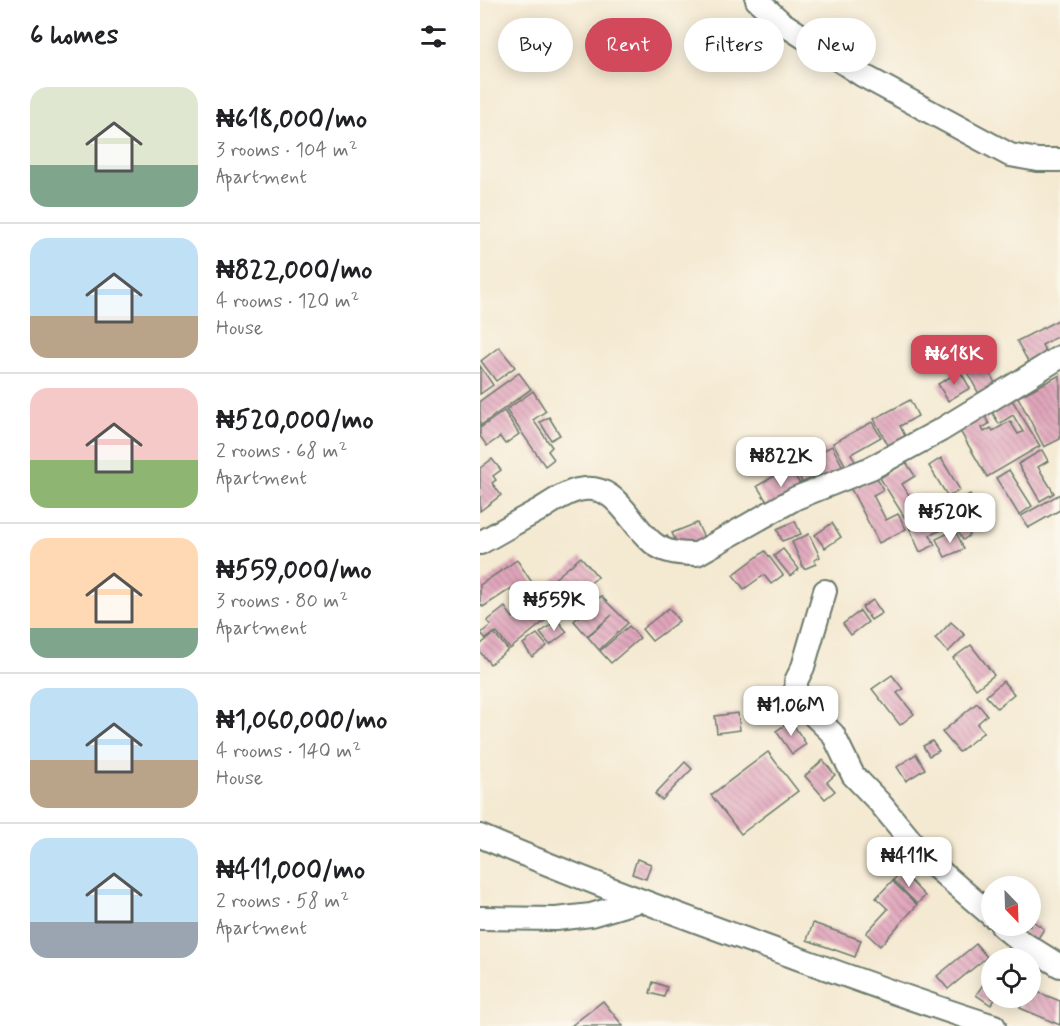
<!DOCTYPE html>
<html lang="en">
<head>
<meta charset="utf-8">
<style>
  :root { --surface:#fff; --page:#f6f6f6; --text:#202124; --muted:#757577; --line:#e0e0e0; --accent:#d1495b }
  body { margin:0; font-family:Mynerve,sans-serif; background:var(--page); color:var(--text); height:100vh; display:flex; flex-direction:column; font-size:22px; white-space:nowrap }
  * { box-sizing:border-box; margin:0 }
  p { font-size:20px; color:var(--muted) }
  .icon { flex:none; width:33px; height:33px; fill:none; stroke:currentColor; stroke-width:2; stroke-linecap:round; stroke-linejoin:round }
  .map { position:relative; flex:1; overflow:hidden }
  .sheet { display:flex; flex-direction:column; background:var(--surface); width:480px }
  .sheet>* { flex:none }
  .top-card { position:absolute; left:18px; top:18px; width:471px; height:54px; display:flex; gap:12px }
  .needle { width:39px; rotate:157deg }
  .fabs { position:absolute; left:501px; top:876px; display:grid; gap:12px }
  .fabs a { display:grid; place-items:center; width:60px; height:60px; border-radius:50%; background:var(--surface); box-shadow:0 3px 15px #0003; font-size:30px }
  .price { position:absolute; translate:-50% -51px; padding:0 14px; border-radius:12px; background:#fff; color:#222; font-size:20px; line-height:39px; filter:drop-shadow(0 2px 3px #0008) }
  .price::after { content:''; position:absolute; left:50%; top:36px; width:18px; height:14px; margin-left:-9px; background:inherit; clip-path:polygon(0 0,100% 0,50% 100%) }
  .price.on { background:var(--accent); color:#fff }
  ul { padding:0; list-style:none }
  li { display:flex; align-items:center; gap:18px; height:150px; padding:0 30px }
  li+li { border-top:2px solid var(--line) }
  li span { display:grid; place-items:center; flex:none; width:168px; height:120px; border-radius:18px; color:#555 }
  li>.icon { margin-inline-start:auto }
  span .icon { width:72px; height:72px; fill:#fffc; stroke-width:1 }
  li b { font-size:26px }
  h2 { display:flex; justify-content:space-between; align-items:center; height:72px; padding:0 30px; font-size:26px }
  .chip { padding:0 21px; border-radius:27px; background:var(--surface); box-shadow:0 3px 15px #0003; font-size:21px; line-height:54px }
  .chip.on { background:var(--accent); color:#fff }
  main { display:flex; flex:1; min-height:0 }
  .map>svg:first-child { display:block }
  .building { fill:url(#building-back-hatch) }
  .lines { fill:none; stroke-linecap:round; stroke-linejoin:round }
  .minor-casing { stroke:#6a796b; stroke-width:26 }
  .minor { stroke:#fff; stroke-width:22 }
</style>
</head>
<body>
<main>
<section class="sheet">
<h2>6 homes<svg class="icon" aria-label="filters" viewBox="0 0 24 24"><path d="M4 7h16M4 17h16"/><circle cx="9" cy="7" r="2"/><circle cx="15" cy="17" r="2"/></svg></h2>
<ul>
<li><span style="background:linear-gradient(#dfe7d0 65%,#7fa58c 0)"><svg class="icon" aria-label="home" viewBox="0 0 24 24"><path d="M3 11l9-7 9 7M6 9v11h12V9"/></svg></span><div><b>₦618,000/mo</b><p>3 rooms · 104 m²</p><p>Apartment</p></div></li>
<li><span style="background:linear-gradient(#bfe0f5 65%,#b9a48a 0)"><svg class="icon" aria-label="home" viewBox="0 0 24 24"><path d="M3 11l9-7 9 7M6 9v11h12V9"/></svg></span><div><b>₦822,000/mo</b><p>4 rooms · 120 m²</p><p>House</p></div></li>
<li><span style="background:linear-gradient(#f6c9c9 60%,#8fb573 0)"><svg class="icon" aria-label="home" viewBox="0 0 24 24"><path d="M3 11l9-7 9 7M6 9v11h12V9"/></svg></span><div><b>₦520,000/mo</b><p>2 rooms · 68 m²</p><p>Apartment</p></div></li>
<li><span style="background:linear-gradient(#ffd9b3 75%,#7fa58c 0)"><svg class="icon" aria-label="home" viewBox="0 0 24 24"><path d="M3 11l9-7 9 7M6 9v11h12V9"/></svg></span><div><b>₦559,000/mo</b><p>3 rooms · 80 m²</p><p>Apartment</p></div></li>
<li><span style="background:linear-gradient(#bfe0f5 60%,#b9a48a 0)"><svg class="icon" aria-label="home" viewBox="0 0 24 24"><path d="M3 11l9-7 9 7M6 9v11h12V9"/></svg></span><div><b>₦1,060,000/mo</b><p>4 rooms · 140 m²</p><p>House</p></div></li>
<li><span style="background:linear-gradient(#bfe0f5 70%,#9aa5b1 0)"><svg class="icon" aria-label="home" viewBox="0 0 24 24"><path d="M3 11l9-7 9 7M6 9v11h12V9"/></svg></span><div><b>₦411,000/mo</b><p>2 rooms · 58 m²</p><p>Apartment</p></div></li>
</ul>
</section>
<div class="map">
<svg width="580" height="1026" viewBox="0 0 580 1026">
  <defs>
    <pattern id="building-back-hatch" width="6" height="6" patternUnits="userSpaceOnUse" patternTransform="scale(1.5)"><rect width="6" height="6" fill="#e1a6bc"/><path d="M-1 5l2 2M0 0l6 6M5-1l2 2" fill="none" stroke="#b6889a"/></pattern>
  </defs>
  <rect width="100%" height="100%" fill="#fbf7ec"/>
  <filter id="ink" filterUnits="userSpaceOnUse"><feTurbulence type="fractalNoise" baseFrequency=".0167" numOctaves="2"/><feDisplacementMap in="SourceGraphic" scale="12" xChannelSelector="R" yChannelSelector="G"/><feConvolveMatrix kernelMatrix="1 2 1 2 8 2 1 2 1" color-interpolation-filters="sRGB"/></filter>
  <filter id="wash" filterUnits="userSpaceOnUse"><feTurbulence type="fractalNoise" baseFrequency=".008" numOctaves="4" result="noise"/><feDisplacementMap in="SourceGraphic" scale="24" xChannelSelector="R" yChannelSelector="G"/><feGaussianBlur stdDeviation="1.35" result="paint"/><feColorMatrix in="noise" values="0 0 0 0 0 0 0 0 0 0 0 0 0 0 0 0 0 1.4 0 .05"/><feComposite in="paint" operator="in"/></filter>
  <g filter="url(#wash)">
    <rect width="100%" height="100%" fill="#f4e9d1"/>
    <g id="blocks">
      <g class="building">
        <polygon points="580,319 580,335 562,345 569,358 551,367 537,341"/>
        <polygon points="19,347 35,367 16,381 1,361"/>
        <polygon points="502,359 516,385 499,394 485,368"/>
        <polygon points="0,366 13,385 0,394"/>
        <polygon points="480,371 490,388 468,401 458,384"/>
        <polygon points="39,373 51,389 0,426 0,401"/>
        <polygon points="580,375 580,439 564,447 538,397"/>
        <polygon points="53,391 66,411 53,420 72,447 68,451 74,459 65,466 26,410"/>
        <polygon points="430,400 438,416 420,426 426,438 409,447 394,419"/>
        <polygon points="532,400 560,446 507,477 480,431 505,416 509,424 502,428 504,432 511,428 513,431 530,421 538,434 543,432 533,415 519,424 512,412"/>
        <polygon points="24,411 39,434 25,444 20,437 7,446 0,436 0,428"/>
        <polygon points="69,417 80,435 71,440 60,422"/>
        <polygon points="392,422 401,437 371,454 377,465 368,470 353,443"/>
        <polygon points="352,446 364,469 341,481 329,458"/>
        <polygon points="562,450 568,461 558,467 574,493 560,501 538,464"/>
        <polygon points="461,458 480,490 468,497 449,466"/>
        <polygon points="12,459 21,470 13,476 16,480 12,483 21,495 0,511 0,468"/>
        <polygon points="327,460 336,485 325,490 315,465"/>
        <polygon points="426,462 435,476 422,484 434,503 447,495 456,510 430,526 400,478"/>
        <polygon points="310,467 324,491 292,510 277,486"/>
        <polygon points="529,470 552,506 539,515 516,478"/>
        <polygon points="396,476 403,490 393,495 406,520 418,514 426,529 399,543 371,489"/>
        <polygon points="490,494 503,518 488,527 474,503"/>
        <polygon points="580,494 580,510 548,528 541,516"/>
        <polygon points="474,507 490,535 483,540 467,511"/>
        <polygon points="464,510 471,526 450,535 455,545 440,552 429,527"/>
        <polygon points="315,521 321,534 302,541 297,529"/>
        <polygon points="217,523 227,544 185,562 176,540 187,535 192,548 198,546 192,533"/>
        <polygon points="352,523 361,537 345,548 335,535"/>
        <polygon points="475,530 484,549 465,557 456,539"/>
        <polygon points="329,534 340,557 334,560 336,564 324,569 312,542"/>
        <polygon points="303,549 319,569 310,576 294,556"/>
        <polygon points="285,551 303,575 291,584 284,575 264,589 253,575"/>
        <polygon points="101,557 118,577 83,605 67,585"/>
        <polygon points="37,560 59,593 42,604 32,588 3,607 0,603 0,585"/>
        <polygon points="121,596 148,623 119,650 108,637 132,615 107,636 94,621"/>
        <polygon points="393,600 402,613 391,620 382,607"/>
        <polygon points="52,602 66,620 30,649 16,632 6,639 1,633 11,625 7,621 25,607 33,618"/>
        <polygon points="189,608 199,621 172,641 162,629"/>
        <polygon points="380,611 388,622 371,635 363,624"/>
        <polygon points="77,620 87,632 70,645 60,633"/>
        <polygon points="471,622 485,635 468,652 455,639"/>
        <polygon points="149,626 160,638 131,663 120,651"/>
        <polygon points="14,633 28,650 10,664 0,652 0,645"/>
        <polygon points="57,634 67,646 52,657 43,644"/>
        <polygon points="491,645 514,675 496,689 473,658"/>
        <polygon points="412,675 423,689 417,693 434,714 420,725 392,689"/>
        <polygon points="523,681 534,694 517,708 506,696"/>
        <polygon points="497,703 507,715 497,724 504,732 479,752 462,732"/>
        <polygon points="258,713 260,730 237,733 235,716"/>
        <polygon points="311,721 326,744 312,754 296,731"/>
        <polygon points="452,741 459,751 449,756 443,746"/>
        <polygon points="288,752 318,791 261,834 231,795"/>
        <polygon points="436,754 445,769 426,781 417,767"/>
        <polygon points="343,760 355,775 347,782 355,791 345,799 325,776"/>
        <polygon points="205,762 212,769 182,800 175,794"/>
        <polygon points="157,859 171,864 166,879 152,874"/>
        <polygon points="422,872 445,896 437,904 413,880"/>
        <polygon points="412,881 437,905 400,946 386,933 408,909 396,898"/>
        <polygon points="550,919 564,929 555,943 539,926 550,926"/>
        <polygon points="333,923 381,940 375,957 327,940"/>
        <polygon points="496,944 507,957 468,989 457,976"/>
        <polygon points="512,971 512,998 516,998 511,1005 496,995"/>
        <polygon points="173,982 187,987 184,997 170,993"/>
        <polygon points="550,989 580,1001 580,1025 540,1008 545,998 550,998"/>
        <polygon points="123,1001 143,1026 91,1026"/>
      </g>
    </g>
  </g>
  <g filter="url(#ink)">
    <use href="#blocks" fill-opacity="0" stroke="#6a796b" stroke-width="1.5"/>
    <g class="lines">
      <defs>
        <g id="minor">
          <polyline points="277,0 302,23 382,75 530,155 558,160 580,160"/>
          <path d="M0 543C20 532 40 520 61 509 72 502 85 493 98 490 137 481 148 523 173 543 185 553 201 554 217 554L316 498 391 468 461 430 580 357"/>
          <polyline points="345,591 323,667 316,681 316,691 327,709 353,734 373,775 399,802 445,858 512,916"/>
          <path d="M0 836C98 878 198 915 298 951 370 977 441 1003 514 1026"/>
          <polyline points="0,918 76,919 111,915 158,901"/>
          <polyline points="522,926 540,941 580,966"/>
        </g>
      </defs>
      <use href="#minor" class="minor-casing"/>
      <use href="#minor" class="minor"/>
    </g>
  </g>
</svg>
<div class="fabs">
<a><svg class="needle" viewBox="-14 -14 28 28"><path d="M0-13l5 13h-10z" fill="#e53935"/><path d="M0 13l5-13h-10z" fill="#757577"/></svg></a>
<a><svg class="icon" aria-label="locate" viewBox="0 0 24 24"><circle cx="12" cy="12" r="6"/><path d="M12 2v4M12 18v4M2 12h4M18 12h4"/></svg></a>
</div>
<b class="price on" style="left:474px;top:386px">₦618K</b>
<b class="price" style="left:301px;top:488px">₦822K</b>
<b class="price" style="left:470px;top:544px">₦520K</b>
<b class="price" style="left:74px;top:632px">₦559K</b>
<b class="price" style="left:311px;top:737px">₦1.06M</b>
<b class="price" style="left:429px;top:888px">₦411K</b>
<div class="top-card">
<a class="chip">Buy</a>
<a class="chip on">Rent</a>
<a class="chip">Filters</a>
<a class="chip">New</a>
</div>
</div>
</main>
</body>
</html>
